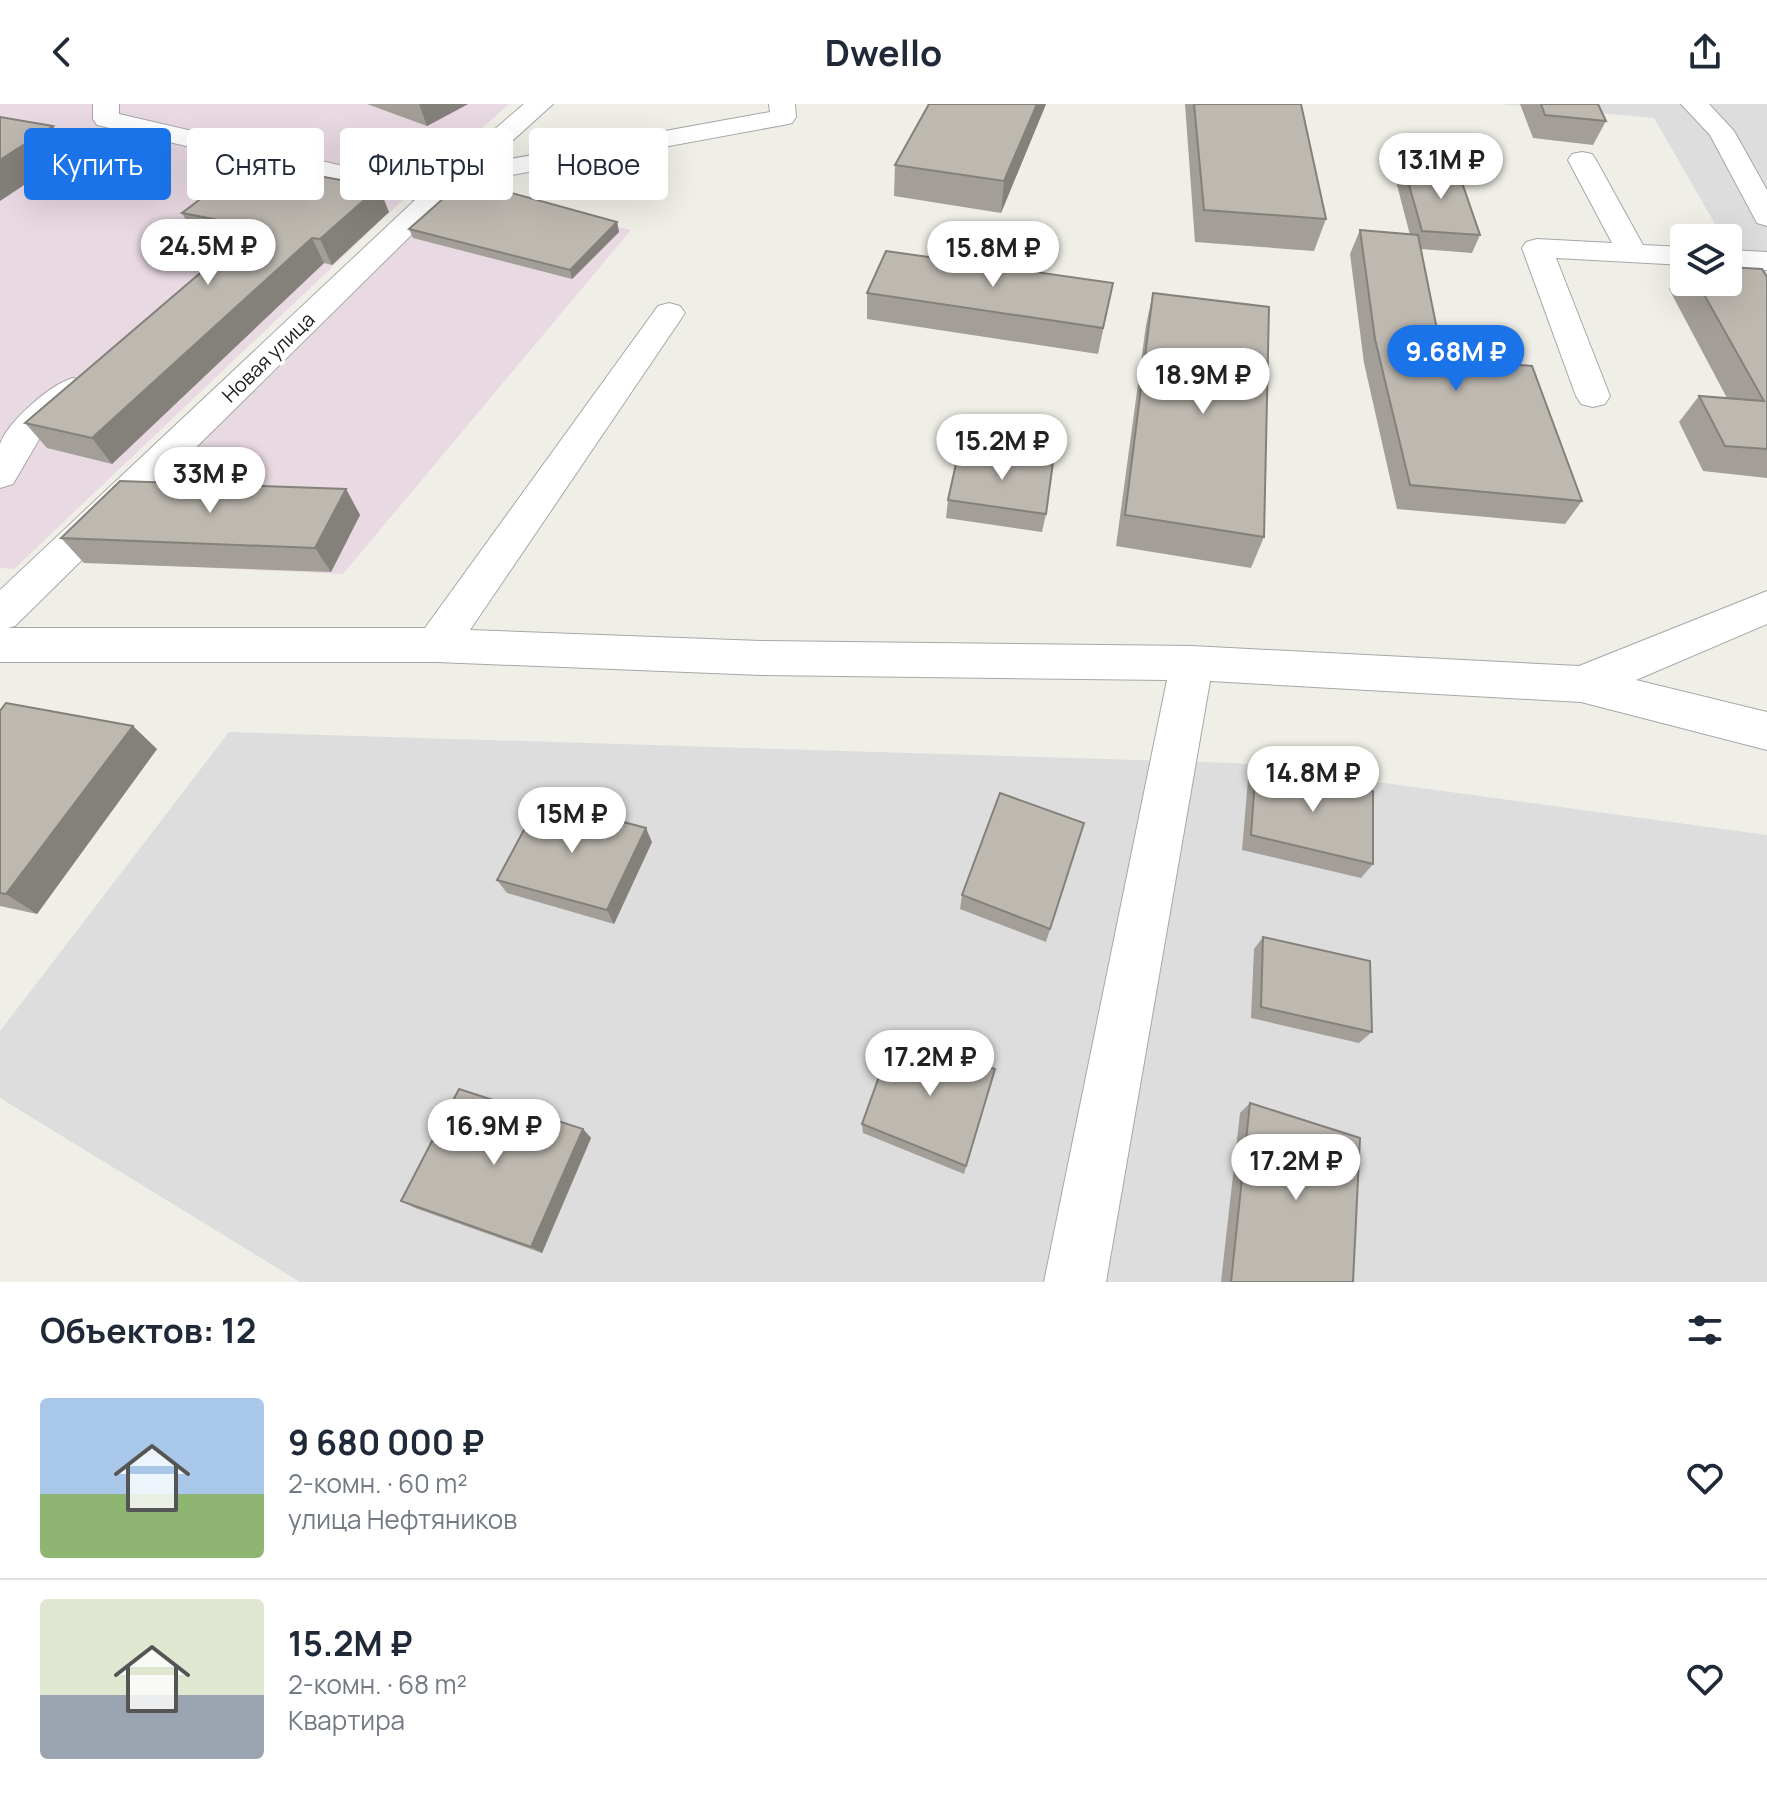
<!DOCTYPE html>
<html lang="ru">
<head>
<meta charset="utf-8">
<style>
  :root { --surface:#fff; --page:#f2f2f3; --text:#1f2937; --muted:#747a83; --line:#e0e1e3; --accent:#1a73e8 }
  body { margin:0; font-family:Manrope,sans-serif; background:var(--page); color:var(--text); height:100vh; display:flex; flex-direction:column; font-size:30px; white-space:nowrap }
  * { box-sizing:border-box; margin:0 }
  p { font-size:26px; color:var(--muted) }
  .icon { flex:none; width:44px; height:44px; fill:none; stroke:currentColor; stroke-width:2; stroke-linecap:round; stroke-linejoin:round }
  .map { position:relative; height:1178px; overflow:hidden }
  .side { display:flex; flex-direction:column; background:var(--surface); flex:1 }
  .side>* { flex:none }
  .guide { position:absolute; left:24px; top:24px; width:800px; height:72px; display:flex; gap:16px }
  .controls { position:absolute; left:1670px; top:120px; display:grid; gap:16px }
  .controls a { display:grid; place-items:center; width:72px; height:72px; border-radius:8px; background:var(--surface); box-shadow:0 8px 32px #0002; font-size:40px }
  .price { position:absolute; translate:-50% -68px; padding:0 18px; border-radius:28px; background:#fff; color:#222; font-size:26px; line-height:52px; filter:drop-shadow(0 2px 4px #0008) }
  .price::after { content:''; position:absolute; left:50%; top:48px; width:24px; height:18px; margin-left:-12px; background:inherit; clip-path:polygon(0 0,100% 0,50% 100%) }
  .price.selected { background:var(--accent); color:#fff }
  ul { padding:0; list-style:none }
  li { display:flex; align-items:center; gap:24px; height:200px; padding:0 40px }
  li+li { border-top:2px solid var(--line) }
  li span { display:grid; place-items:center; flex:none; width:224px; height:160px; border-radius:8px; color:#555 }
  li>.icon { margin-inline-start:auto }
  span .icon { width:96px; height:96px; fill:#fffc; stroke-width:1 }
  li b { font-size:34px }
  h2 { display:flex; justify-content:space-between; align-items:center; height:96px; padding:0 40px; font-size:34px }
  .chip { padding:0 28px; border-radius:8px; background:var(--surface); box-shadow:0 8px 32px #0002; font-size:28px; line-height:72px }
  .chip.selected { background:var(--accent); color:#fff }
  header { display:flex; justify-content:space-between; align-items:center; height:104px; padding:0 40px; background:var(--surface); font-size:36px; font-weight:700 }
  .map>svg:first-child { display:block }
  .residential { fill:#dedddd }
  .industrial { fill:#e9d9e3 }
  .lines { fill:none; stroke-linecap:round; stroke-linejoin:round }
  .minor-casing { stroke:#a7a7a7; stroke-width:2 }
  .minor { fill:#fff; fill-rule:evenodd }
  .wall { fill:#a39e97 }
  .shaded-wall { fill:#84817b }
  .building { fill:#bdb8b0; stroke:#84817b; stroke-width:2 }
  .labels { text-anchor:middle; dominant-baseline:central; stroke-width:7; stroke-linejoin:round; paint-order:stroke }
  .far-street-label { font-size:20px; fill:#202020; stroke:#fff }
</style>
</head>
<body>
<header><svg class="icon" aria-label="back" viewBox="0 0 24 24"><path d="M15 5l-7 7 7 7"/></svg>Dwello<svg class="icon" aria-label="share" viewBox="0 0 24 24"><path d="M12 15V3M7 8l5-5 5 5M5 13v7h14v-7"/></svg></header>
<div class="map">
<svg width="1767" height="1178" viewBox="0 0 1767 1178">
  <rect width="100%" height="100%" fill="#f0efe7"/>
  <g class="residential">
    <polygon points="1499,0 1767,0 1767,210 1728,142 1728,134 1723,134 1654,14"/>
    <polygon points="229,628 1236,659 1767,731 1767,1178 300,1178 0,994 0,927"/>
  </g>
  <g class="industrial">
    <polygon points="0,0 509,0 426,74 14,465 0,464"/>
    <polygon points="467,85 631,126 343,470 76,458 409,133"/>
  </g>
  <g class="lines">
    <defs>
      <g id="minor">
        <polygon points="93,0 119,0 119,10 429,82 524,0 553,0 488,59 770,8 769,0 795,0 796,13 792,19 783,21 463,80 15,522 8,524 425,524 658,202 669,199 680,202 685,209 470,526 761,537 1192,542 1579,562 1767,487 1767,520 1636,576 1767,608 1767,646 1581,598 1210,577 1106,1178 1044,1178 1167,576 761,571 437,558 0,558 0,486 415,96 97,21 93,15"/>
        <polygon points="1681,0 1709,0 1734,27 1767,86 1767,122 1757,119 1710,31"/>
        <polygon points="1582,48 1592,50 1596,56 1643,141 1684,143 1684,161 1556,154 1610,292 1605,300 1593,303 1581,300 1576,292 1522,144 1526,138 1537,135 1612,139 1568,56 1572,50"/>
        <polygon points="1728,146 1767,148 1767,166 1728,164"/>
        <path d="M73 274 85 277 90 285 85 293 41 332 13 380 0 384C0 371 0 352 0 340 8 317 51 280 73 274Z"/>
      </g>
    </defs>
    <use href="#minor" class="minor-casing"/>
    <use href="#minor" class="minor"/>
  </g>
  <g class="wall">
    <polygon points="367,0 468,0 427,22"/>
    <polygon points="929,0 1046,0 1001,109 894,92 895,61"/>
    <polygon points="1185,0 1301,0 1326,115 1314,147 1195,138"/>
    <polygon points="1520,0 1598,0 1606,17 1593,41 1533,34"/>
    <polygon points="1404,63 1480,131 1472,149 1421,145 1443,255 1582,397 1565,420 1397,405 1364,259 1350,150 1360,126 1410,131 1397,81"/>
    <polygon points="389,108 332,161 324,159 112,360 47,344 25,319 233,141 196,134 182,109"/>
    <polygon points="617,118 619,128 572,175 413,134 409,125"/>
    <polygon points="1684,164 1684,178 1728,178 1767,173 1767,374 1703,367 1679,318 1699,292 1727,294 1669,185"/>
    <polygon points="1113,179 1098,250 867,215 867,189"/>
    <polygon points="1153,189 1264,433 1251,464 1116,442 1146,221"/>
    <polygon points="346,385 360,411 331,468 84,459 61,434"/>
    <polygon points="948,396 1046,410 1042,428 946,414"/>
    <polygon points="0,607 157,645 37,810 0,802"/>
    <polygon points="1256,660 1373,760 1361,774 1242,746 1248,676"/>
    <polygon points="1084,719 1046,838 960,805 962,791"/>
    <polygon points="652,738 614,820 507,789 497,776"/>
    <polygon points="1263,833 1372,928 1359,939 1251,914 1254,845"/>
    <polygon points="995,965 964,1070 863,1029 862,1020"/>
    <polygon points="1250,999 1353,1178 1221,1178 1240,1009"/>
    <polygon points="583,1025 591,1034 542,1149 415,1104 401,1097"/>
  </g>
  <g class="shaded-wall">
    <polygon points="419,0 468,0 427,22"/>
    <polygon points="1037,0 1046,0 1001,109 1004,77"/>
    <polygon points="53,22 71,50 0,97 0,56"/>
    <polygon points="379,83 389,108 332,161 320,135"/>
    <polygon points="617,118 619,128 572,175 570,166"/>
    <polygon points="312,134 324,159 112,360 92,334"/>
    <polygon points="346,385 360,411 331,468 315,444"/>
    <polygon points="133,622 157,645 37,810 6,790"/>
    <polygon points="646,724 652,738 614,820 607,806"/>
    <polygon points="583,1025 591,1034 542,1149 531,1143"/>
  </g>
  <g class="building">
    <polygon points="929,0 1037,0 1004,77 895,61"/>
    <polygon points="1194,0 1301,0 1326,115 1204,106"/>
    <polygon points="1541,0 1598,0 1606,17 1545,11"/>
    <polygon points="0,13 53,22 0,56"/>
    <polygon points="248,59 379,83 320,135 312,134 92,334 25,319 254,123 182,109"/>
    <polygon points="1404,63 1458,67 1480,131 1422,127"/>
    <polygon points="464,76 617,118 570,166 409,125"/>
    <polygon points="1360,126 1418,131 1443,255 1532,262 1582,397 1410,381 1375,235"/>
    <polygon points="886,147 1113,179 1103,224 867,189"/>
    <polygon points="1728,163 1762,165 1767,173 1767,345 1725,342 1699,292 1764,297 1697,178 1728,178"/>
    <polygon points="1153,189 1269,203 1264,433 1125,411"/>
    <polygon points="959,346 1053,358 1046,410 948,396"/>
    <polygon points="120,377 346,385 315,444 61,434"/>
    <polygon points="6,599 133,622 6,790 0,789 0,607"/>
    <polygon points="1256,660 1373,687 1373,760 1251,731"/>
    <polygon points="1000,689 1084,719 1050,825 962,791"/>
    <polygon points="540,696 646,724 607,806 497,776"/>
    <polygon points="1263,833 1370,857 1372,928 1261,903"/>
    <polygon points="895,928 995,965 966,1062 862,1020"/>
    <polygon points="459,985 583,1025 531,1143 401,1097"/>
    <polygon points="1250,999 1360,1034 1353,1178 1231,1178"/>
  </g>
  <g class="labels">
    <g class="far-street-label">
      <text transform="translate(268 253) rotate(-44)">Новая улица</text>
    </g>
  </g>
</svg>
<div class="controls">
<a><svg class="icon" aria-label="layers" viewBox="0 0 24 24"><path d="M12 4l9 5-9 5-9-5zM3 14l9 5 9-5"/></svg></a>
</div>
<b class="price" style="left:1441px;top:97px">13.1M ₽</b>
<b class="price" style="left:208px;top:183px">24.5M ₽</b>
<b class="price" style="left:993px;top:185px">15.8M ₽</b>
<b class="price selected" style="left:1456px;top:289px">9.68M ₽</b>
<b class="price" style="left:1203px;top:312px">18.9M ₽</b>
<b class="price" style="left:1002px;top:378px">15.2M ₽</b>
<b class="price" style="left:210px;top:411px">33M ₽</b>
<b class="price" style="left:1313px;top:710px">14.8M ₽</b>
<b class="price" style="left:572px;top:751px">15M ₽</b>
<b class="price" style="left:930px;top:994px">17.2M ₽</b>
<b class="price" style="left:494px;top:1063px">16.9M ₽</b>
<b class="price" style="left:1296px;top:1098px">17.2M ₽</b>
<div class="guide">
<a class="chip selected">Купить</a>
<a class="chip">Снять</a>
<a class="chip">Фильтры</a>
<a class="chip">Новое</a>
</div>
</div>
<section class="side">
<h2>Объектов: 12<svg class="icon" aria-label="filters" viewBox="0 0 24 24"><path d="M4 7h16M4 17h16"/><circle cx="9" cy="7" r="2"/><circle cx="15" cy="17" r="2"/></svg></h2>
<ul>
<li><span style="background:linear-gradient(#a9c7e8 60%,#8fb573 0)"><svg class="icon" aria-label="home" viewBox="0 0 24 24"><path d="M3 11l9-7 9 7M6 9v11h12V9"/></svg></span><div><b>9 680 000 ₽</b><p>2-комн. · 60 m²</p><p>улица Нефтяников</p></div><svg class="icon" aria-label="heart" viewBox="0 0 24 24"><path d="M12 20l-8-8c-3-5 5-10 8-4 3-6 11-1 8 4z"/></svg></li>
<li><span style="background:linear-gradient(#dfe7d0 60%,#9aa5b1 0)"><svg class="icon" aria-label="home" viewBox="0 0 24 24"><path d="M3 11l9-7 9 7M6 9v11h12V9"/></svg></span><div><b>15.2M ₽</b><p>2-комн. · 68 m²</p><p>Квартира</p></div><svg class="icon" aria-label="heart" viewBox="0 0 24 24"><path d="M12 20l-8-8c-3-5 5-10 8-4 3-6 11-1 8 4z"/></svg></li>
</ul>
</section>
</body>
</html>
